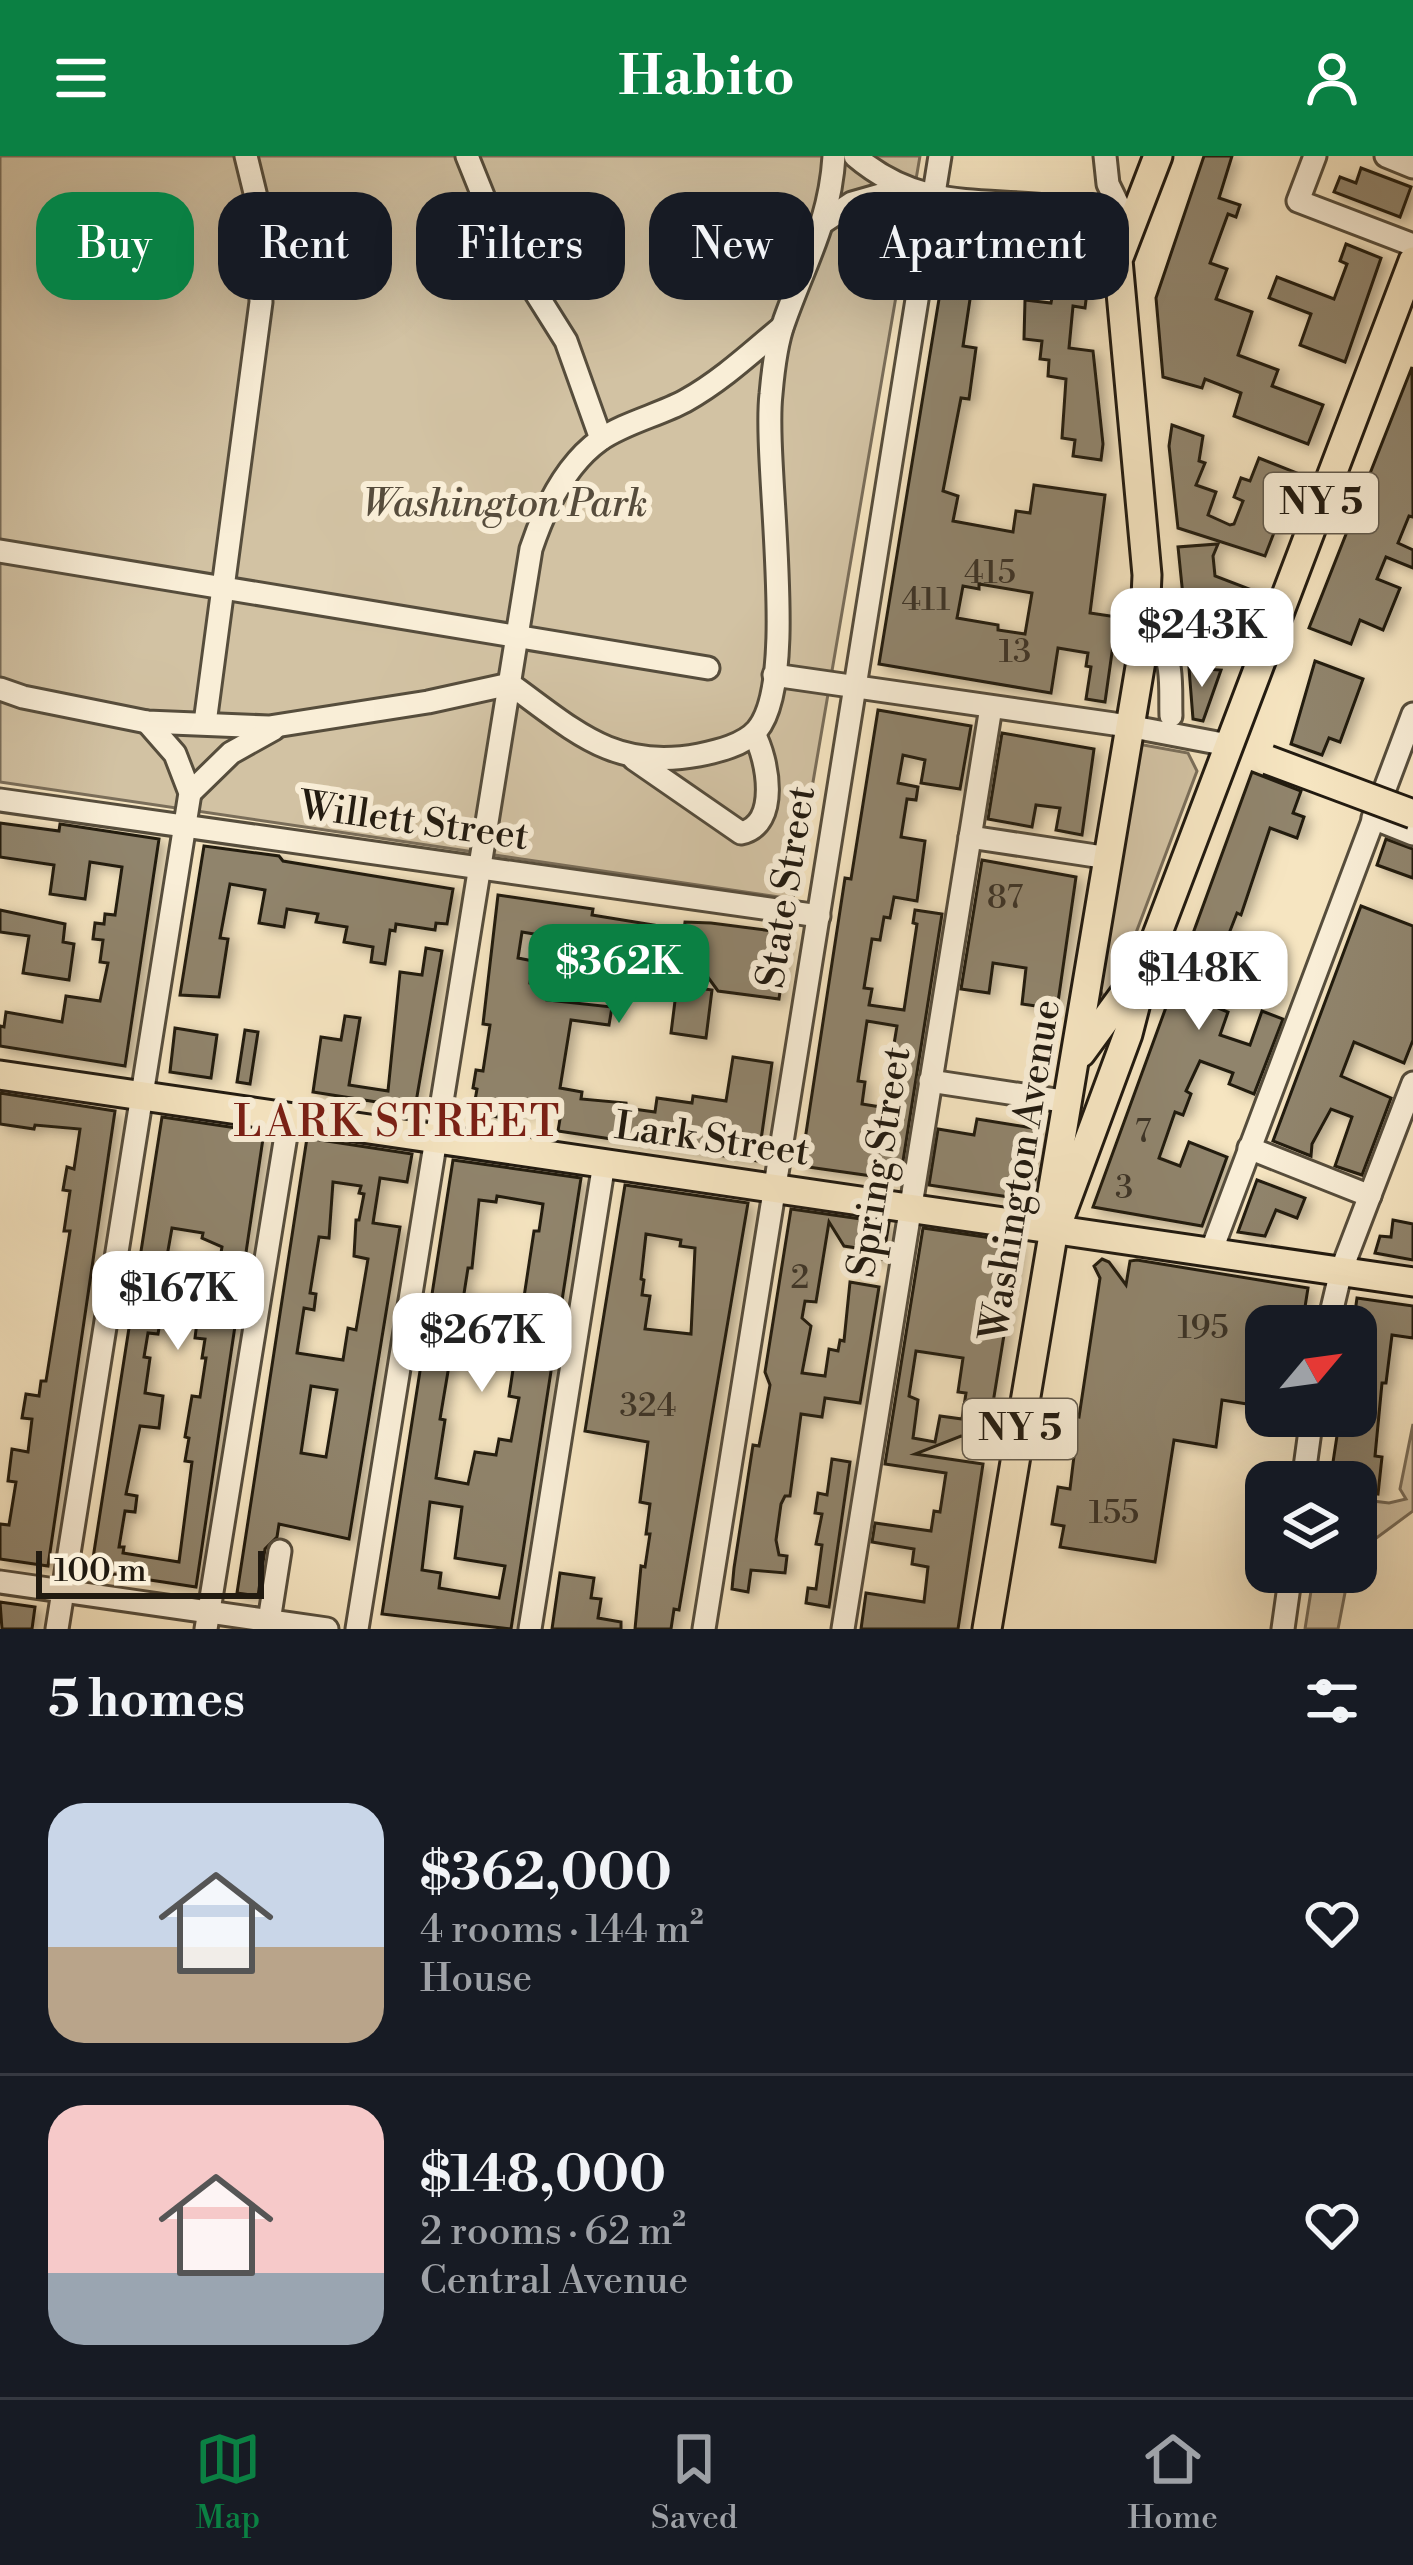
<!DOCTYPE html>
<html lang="en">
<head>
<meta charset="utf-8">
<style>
  :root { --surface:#171b24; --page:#20242c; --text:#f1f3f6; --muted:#9ea1a6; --line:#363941; --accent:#0b8043 }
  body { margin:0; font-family:"Libre Bodoni",serif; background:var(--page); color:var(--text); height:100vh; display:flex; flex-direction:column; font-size:45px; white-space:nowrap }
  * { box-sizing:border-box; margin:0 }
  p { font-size:39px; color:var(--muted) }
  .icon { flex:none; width:66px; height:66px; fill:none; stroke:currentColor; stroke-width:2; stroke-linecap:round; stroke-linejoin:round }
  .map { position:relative; height:1473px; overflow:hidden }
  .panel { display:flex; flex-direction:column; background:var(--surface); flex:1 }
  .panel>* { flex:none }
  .hud { position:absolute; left:36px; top:36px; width:1341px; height:108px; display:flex; gap:24px }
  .needle { width:78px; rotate:61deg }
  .controls { position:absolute; left:1245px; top:1149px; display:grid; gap:24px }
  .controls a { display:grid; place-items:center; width:132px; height:132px; border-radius:24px; background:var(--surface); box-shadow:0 12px 48px #0002; font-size:60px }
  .scale { position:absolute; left:36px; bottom:30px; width:228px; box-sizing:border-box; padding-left:12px; border:6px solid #211a10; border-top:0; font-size:33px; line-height:42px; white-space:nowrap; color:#211a10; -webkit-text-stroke:9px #f9eed7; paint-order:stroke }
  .price { position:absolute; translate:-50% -102px; padding:0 27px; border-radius:24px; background:#fff; color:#222; font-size:39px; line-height:78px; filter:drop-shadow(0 3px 6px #0008) }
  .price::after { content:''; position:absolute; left:50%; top:72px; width:36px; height:27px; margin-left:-18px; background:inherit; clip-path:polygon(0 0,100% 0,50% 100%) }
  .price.selected { background:var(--accent); color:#fff }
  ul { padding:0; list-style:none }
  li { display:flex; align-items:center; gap:36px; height:300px; padding:0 48px }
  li+li { border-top:3px solid var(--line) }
  li span { display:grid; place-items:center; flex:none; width:336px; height:240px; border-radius:36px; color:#555 }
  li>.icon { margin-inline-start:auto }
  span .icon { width:144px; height:144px; fill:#fffc; stroke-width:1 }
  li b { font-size:51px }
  h2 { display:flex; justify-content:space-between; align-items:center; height:144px; padding:0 48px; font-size:51px }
  .tag { padding:0 42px; border-radius:36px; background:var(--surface); box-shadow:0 12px 48px #0002; font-size:42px; line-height:108px }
  .tag.selected { background:var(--accent); color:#fff }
  header { display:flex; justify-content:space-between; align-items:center; height:156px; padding:0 48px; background:var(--accent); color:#fff; font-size:54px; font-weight:700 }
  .dock { display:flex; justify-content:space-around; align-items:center; height:168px; border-top:3px solid var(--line); background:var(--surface); font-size:33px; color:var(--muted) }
  .dock a { display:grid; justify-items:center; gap:6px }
  .dock .selected { color:var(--accent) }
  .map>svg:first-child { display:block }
  .green { fill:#d2c2a3; stroke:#7a6e5a; stroke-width:3 }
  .building { fill:#90846c; stroke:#211a10; stroke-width:3; fill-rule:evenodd; filter:url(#shadow) }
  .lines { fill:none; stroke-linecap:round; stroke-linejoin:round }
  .minor-casing { stroke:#564d3c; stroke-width:27 }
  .major-casing { stroke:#211a10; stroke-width:33 }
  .minor { stroke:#f9eed7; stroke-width:21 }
  .major { stroke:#f6e5c1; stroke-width:27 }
  .major-bridge-casing { stroke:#211a10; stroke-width:33; stroke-linecap:butt }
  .major-bridge { stroke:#f6e5c1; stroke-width:27 }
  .labels { text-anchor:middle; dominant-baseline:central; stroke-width:12; stroke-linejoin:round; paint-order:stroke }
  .number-label { font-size:33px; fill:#3d3427 }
  .shield { fill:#f9eed7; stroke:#625a4c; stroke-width:3 }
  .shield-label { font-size:36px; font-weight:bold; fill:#211a10 }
  .park-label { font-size:39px; font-style:italic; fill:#564c3c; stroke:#f9eed7 }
  .street-label { font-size:39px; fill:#211a10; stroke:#f9eed7 }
  .neighbourhood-label { font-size:42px; letter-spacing:3px; fill:#7a1f14; stroke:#f9eed7 }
</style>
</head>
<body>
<header><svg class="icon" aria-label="menu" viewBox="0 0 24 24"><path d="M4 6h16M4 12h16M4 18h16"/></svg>Habito<svg class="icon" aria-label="person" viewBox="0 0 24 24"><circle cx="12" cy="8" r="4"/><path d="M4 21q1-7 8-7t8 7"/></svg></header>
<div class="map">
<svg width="1413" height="1473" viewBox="0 0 1413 1473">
  <defs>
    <filter id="shadow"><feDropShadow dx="6" dy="4" stdDeviation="6" flood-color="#0004"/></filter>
  </defs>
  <rect width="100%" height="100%" fill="#f6e5c1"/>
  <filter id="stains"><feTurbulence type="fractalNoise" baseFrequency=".00167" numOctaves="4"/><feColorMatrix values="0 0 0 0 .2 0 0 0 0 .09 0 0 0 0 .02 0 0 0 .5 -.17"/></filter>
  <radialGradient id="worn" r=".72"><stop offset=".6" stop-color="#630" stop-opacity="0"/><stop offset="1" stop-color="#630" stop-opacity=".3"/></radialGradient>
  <g class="green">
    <polygon points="0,0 920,0 793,743 0,626"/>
    <polygon points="1138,588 1188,597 1197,615 1111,843 1106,845 1100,834"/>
    <polygon points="1413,1268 1413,1355 1356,1397 1356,1343 1389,1347 1406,1343 1400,1333"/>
    <polygon points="1314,1416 1349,1416 1338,1473 1305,1473"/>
  </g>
  <g class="building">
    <polygon points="1204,0 1232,0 1219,42 1240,49 1236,61 1228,58 1210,107 1227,113 1216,143 1252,156 1238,199 1278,214 1272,230 1323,249 1308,288 1234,260 1241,237 1205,223 1202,232 1163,221 1156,142"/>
    <polygon points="1361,12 1411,31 1400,61 1334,36 1340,21 1356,27"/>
    <path d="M953 58 1083 79 1088 128 1085 152 1073 150 1069 192 1093 195 1103 288 1101 304 1073 300 1075 284 1062 282 1066 223 1048 220 1049 204 1040 203 1042 185 1024 183 1025 144 1051 147 1057 114 1036 109 1037 102 998 94 997 98 987 97 985 111 975 110 963 190 976 192 969 243 961 242 943 335 958 340 953 365 1013 376 1016 355 1030 357 1034 329 1105 339 1090 457 1117 461 1105 546 1086 543 1091 511 1086 510 1088 497 1058 492 1051 537 879 508ZM979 428 1032 437 1025 478 998 474V469L957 462 963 430 979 433Z"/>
    <polygon points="1346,88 1381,102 1345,206 1300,189 1311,158 1269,142 1277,121 1334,143 1347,108 1340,105"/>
    <polygon points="1412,211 1413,361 1409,360 1398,387 1413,394 1413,412 1386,401 1377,423 1400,432 1383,474 1360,464 1351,488 1309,472"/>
    <polygon points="1172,269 1203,280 1199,305 1205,307 1196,329 1216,336 1208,359 1230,369 1234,368 1243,345 1234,341 1241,322 1250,325 1259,302 1297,317 1265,400 1178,372 1169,290"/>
    <polygon points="1218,388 1213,400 1215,420 1252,434 1245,451 1223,443 1209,446 1209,458 1185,460 1178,391"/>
    <polygon points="1315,505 1363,523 1340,586 1329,582 1322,599 1291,588"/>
    <polygon points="1189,512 1221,514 1203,565 1193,563"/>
    <path d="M878 554 971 570 960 633 921 627 925 604 903 599 898 627 918 631 916 644 907 643 901 681 925 685 917 745 894 741 890 762 884 761 880 784 872 783 864 832 872 833 869 849 904 854 917 768 913 767 915 754 942 758 900 1024 801 1010 845 722 851 723ZM867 865 897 870 892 900 897 901 887 952 862 948 865 926 858 925Z"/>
    <polygon points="1002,577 1094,593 1082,679 1056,674 1060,652 1036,649 1032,671 988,663"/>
    <polygon points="1252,616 1301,635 1293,657 1304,661 1297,682 1270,672 1241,759 1237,757 1228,780 1250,788 1246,799 1236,795 1220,839 1218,852 1228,856 1220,879 1250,889 1262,855 1283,863 1254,938 1229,928 1233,917 1200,905 1186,935 1191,938 1183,959 1175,956 1159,1002 1180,1010 1189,986 1227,1001 1202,1070 1093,1051"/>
    <polygon points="0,667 59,675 60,668 159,683 125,910 0,890 0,870 4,871 6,856 62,866 66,840 100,845 108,807 100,806 103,784 93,783 95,767 104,768 105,758 115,759 122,711 90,706 85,743 50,738 54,709 0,701"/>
    <polygon points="1386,683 1413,693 1413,722 1377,709"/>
    <polygon points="204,690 279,700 283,705 453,733 447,768 436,767 435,774 396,768 395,775 390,774 385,808 371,806 373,791 344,786 347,771 316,766 318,758 287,753 284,771 259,767 265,734 230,728 220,782 228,783 219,841 180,839"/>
    <polygon points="982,704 1076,721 1057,853 1022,848 1026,812 993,807 989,837 961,833"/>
    <polygon points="498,739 593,753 592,759 684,774 685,766 711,767 788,777 779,843 718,835 699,809 689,808 689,801 665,798 660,833 644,831 648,806 600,798 598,813 585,811 587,798 573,796 574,790 557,787 558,782 522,776 518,802 533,805 530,827 549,830 547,844 612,851 609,869 571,864 560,932 582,936 581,943 626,947 626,952 655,956 657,942 692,947 693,940 726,945 733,901 772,907 758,1005 558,975 561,957 529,951 527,958 505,954 503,962 481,958 482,951 474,950 477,933 473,932 476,914 483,915 490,869 483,868"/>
    <polygon points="1361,750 1413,770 1413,884 1404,907 1354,886 1341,920 1391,942 1362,1019 1335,1010 1352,961 1331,953 1312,988 1311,1000 1273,985"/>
    <polygon points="0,754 65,768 63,786 74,788 69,824 23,817 29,780 0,776"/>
    <polygon points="426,792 442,795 415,952 313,936 321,881 341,884 345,860 360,862 349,929 388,935 400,816 422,819"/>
    <polygon points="677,829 712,834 706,882 671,877"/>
    <polygon points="175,872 217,879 211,922 170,916"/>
    <polygon points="245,874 258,876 250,928 237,926"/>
    <polygon points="0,937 115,955 48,1410 0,1403 0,1368 9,1369 16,1326 8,1325 12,1293 28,1296 32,1263 22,1262 26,1238 39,1240 41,1225 46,1225 70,1075 64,1075 70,1035 63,1034 67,1011 74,1013 80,973 35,969 34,973 0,968"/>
    <path d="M162 961 264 976 196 1431 91 1415ZM172 1072 203 1077 202 1082 222 1091 211 1154 206 1167 197 1166 195 1182 205 1183 202 1202H206L200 1241 192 1240 185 1281 189 1282 185 1305 192 1306 179 1406 123 1397 124 1391H119L125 1355 135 1356 137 1340 126 1338 140 1270 159 1272 163 1240 145 1237 150 1202 144 1201 148 1177 158 1178 165 1135 161 1134Z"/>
    <polygon points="977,963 1039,973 1034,1012 1038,1013 1029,1044 929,1029 938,973 974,979"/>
    <path d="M307 982 412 998 407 1026 380 1022 373 1067 400 1071 349 1383 279 1368 277 1381 265 1393 258 1440 237 1437ZM333 1026 361 1030 359 1037 364 1038 359 1064H356L354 1100 368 1103 356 1174 348 1172 343 1204 297 1197 304 1152 314 1154 316 1138 310 1137 319 1081 329 1082ZM311 1230 337 1234 326 1301 301 1297Z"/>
    <path d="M453 1004 581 1022 511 1473 382 1458ZM497 1040 543 1048 539 1075H534L509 1240 519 1242 511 1285 499 1283 496 1299 475 1296 468 1328 436 1322 445 1264 440 1263 460 1144H463L468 1112H472L479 1044 496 1046ZM430 1346 462 1351 455 1402 505 1410 499 1442 439 1432 441 1417 422 1414Z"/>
    <polygon points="1257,1024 1305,1042 1297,1062 1276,1054 1265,1080 1238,1076"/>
    <path d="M625 1029 748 1047 679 1454 674 1453 671 1473H635L641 1410 645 1411 650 1378H646L650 1348 640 1346 648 1286 585 1275ZM646 1078 681 1084 680 1090 695 1092 691 1178 645 1173 650 1140 642 1139 644 1124 641 1123Z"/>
    <polygon points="791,1053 889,1067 883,1103 856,1099 857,1092 844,1090 829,1066 816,1146 805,1145 802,1162 811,1170 802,1217 825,1220 829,1193 838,1195 840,1184 844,1185 850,1126 879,1131 860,1247 825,1242 822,1261 801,1258 790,1340 785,1340 781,1348 776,1384 779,1399 787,1400 785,1417 751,1414 748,1436 732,1433 734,1412 753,1289 759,1290 766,1252 770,1229 765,1216"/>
    <polygon points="1393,1064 1413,1068 1413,1104 1375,1097 1380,1080 1391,1081"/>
    <path d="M923 1072 1019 1086 987 1284 961 1280 915 1298 983 1308 958 1473H861L866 1437 924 1446 928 1411 912 1408 914 1393 872 1386 875 1367 931 1375 934 1355 940 1356 946 1317 885 1308ZM916 1195 963 1202 958 1236 966 1237 962 1263 940 1260 935 1286 913 1282 918 1244 909 1240Z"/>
    <polygon points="1102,1103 1109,1106 1126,1129 1130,1105 1137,1104 1308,1132 1302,1170 1266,1170 1266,1251 1222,1244 1216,1291 1174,1284 1155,1406 1060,1391 1064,1370 1052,1368 1058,1331 1070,1333 1075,1292 1068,1291 1072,1260 1079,1261 1100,1122 1094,1110"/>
    <polygon points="1357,1142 1413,1150 1413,1182 1392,1179 1386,1227 1382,1227 1375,1300 1382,1301 1378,1338 1356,1335 1356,1326 1330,1326 1340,1260 1356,1260 1356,1170 1353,1170"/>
    <polygon points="832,1303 850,1306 829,1451 806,1447 808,1432 816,1433 822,1389 816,1388 822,1358 815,1357 818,1337 827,1339"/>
    <polygon points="560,1417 594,1422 591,1442 601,1443 598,1462 621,1466 621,1473 552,1473"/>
    <polygon points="0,1446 35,1451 32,1473 2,1473"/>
  </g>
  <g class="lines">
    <defs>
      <g id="minor">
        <polyline points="467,0 498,77 566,185 601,283"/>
        <path d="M855 0C930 64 1001 36 1086 57 1101 60 1115 68 1130 73"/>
        <polyline points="1105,0 1108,28 1130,73"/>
        <polyline points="1315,0 1298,45 1413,89"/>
        <polyline points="1386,0 1413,11"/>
        <polyline points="825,65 852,47 901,33"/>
        <polyline points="0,395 708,512"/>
        <path d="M1159 485C1174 506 1170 535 1171 560"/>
        <polyline points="774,519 1128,570 1228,589"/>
        <path d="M0 533 23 541 147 566 269 571 428 546 510 528C575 575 614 615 699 599 718 595 744 589 757 574 800 524 763 310 771 238 773 215 776 187 784 166 805 106 830 66 834 0"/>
        <polyline points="205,567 261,146 257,45 246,0"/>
        <path d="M634 603 741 677C780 669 768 603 754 578"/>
        <polyline points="190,637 231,597 274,573"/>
        <polyline points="0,644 819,760"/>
        <polyline points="1373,662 1413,678"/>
        <polyline points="970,681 1109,702"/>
        <polyline points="930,925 1069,946"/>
        <polyline points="1249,992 1370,1040"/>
        <polyline points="1211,1096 1413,558"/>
        <polyline points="1328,1170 1341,1115 1413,927"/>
        <polyline points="1303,1326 1312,1260"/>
        <polyline points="0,1426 327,1473"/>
        <polyline points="269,1465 280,1395"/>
        <polyline points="57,1473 190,637 175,598 147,566"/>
        <polyline points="206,1473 289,961"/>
        <path d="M357 1473 531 393C544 354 565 309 600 284 624 267 659 259 685 245 721 225 751 197 782 171"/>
        <polyline points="530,1473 604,1007"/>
        <polyline points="704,1473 940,0"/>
        <polyline points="843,1473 991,551"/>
        <polyline points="1283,1473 1291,1416"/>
      </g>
      <g id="major">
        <polyline points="1081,897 1136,822"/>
        <polyline points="0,919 1413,1126"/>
        <polyline points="1061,1059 1128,878 1146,808 1413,105"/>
        <polyline points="987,1473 1054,1073 1050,1049 1144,487 1147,419 1118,104 1158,0"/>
      </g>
    </defs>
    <use href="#minor" class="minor-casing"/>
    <use href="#major" class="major-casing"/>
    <use href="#minor" class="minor"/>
    <use href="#major" class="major"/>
    <defs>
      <polyline id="major-bridge" points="1268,604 1413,658"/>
    </defs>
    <use href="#major-bridge" class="major-bridge-casing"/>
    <use href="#major-bridge" class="major-bridge"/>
  </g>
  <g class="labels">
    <g class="number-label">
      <text x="990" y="417">415</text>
      <text x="926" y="444">411</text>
      <text x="1015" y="496">13</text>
      <text x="1005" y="742">87</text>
      <text x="1143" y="976">7</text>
      <text x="1124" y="1032">3</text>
      <text x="800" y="1122">2</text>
      <text x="1203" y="1172">195</text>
      <text x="648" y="1250">324</text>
      <text x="1114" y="1357">155</text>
    </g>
    <g class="shield">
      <rect x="1264" y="317" width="114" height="60" rx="9"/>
      <rect x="963" y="1243" width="114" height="60" rx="9"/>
    </g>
    <g class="shield-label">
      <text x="1321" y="347">NY 5</text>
      <text x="1020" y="1273">NY 5</text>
    </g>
    <g class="park-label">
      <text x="505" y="348">Washington Park</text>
    </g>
    <g class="street-label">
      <text transform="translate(414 666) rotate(8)">Willett Street</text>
      <text transform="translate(787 731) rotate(-81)">State Street</text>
      <text transform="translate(712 984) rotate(8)">Lark Street</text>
      <text transform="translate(880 1006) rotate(-81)">Spring Street</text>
      <text transform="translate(1021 1014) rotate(-81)">Washington Avenue</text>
    </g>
    <g class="neighbourhood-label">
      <text x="398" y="967">LARK STREET</text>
    </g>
  </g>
  <rect width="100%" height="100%" filter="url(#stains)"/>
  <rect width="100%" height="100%" fill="url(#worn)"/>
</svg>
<div class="controls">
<a><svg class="needle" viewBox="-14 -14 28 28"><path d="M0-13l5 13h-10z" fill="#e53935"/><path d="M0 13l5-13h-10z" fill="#9ea1a6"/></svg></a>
<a><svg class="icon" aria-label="layers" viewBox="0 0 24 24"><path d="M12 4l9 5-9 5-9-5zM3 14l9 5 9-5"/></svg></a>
</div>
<div class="scale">100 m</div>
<b class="price" style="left:1202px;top:534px">$243K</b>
<b class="price selected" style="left:619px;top:870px">$362K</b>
<b class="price" style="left:1199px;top:877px">$148K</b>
<b class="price" style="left:178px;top:1197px">$167K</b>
<b class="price" style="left:482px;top:1239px">$267K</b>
<div class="hud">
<a class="tag selected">Buy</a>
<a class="tag">Rent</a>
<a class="tag">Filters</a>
<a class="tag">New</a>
<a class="tag">Apartment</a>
</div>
</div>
<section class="panel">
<h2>5 homes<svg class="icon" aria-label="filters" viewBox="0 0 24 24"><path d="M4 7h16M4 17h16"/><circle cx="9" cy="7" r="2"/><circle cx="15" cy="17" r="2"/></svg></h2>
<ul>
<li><span style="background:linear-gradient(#c9d6e8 60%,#b9a48a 0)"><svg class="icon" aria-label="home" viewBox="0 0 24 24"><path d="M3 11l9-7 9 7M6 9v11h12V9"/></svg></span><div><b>$362,000</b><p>4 rooms · 144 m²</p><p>House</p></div><svg class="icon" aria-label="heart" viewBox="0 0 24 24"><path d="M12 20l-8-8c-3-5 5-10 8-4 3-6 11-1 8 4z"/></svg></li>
<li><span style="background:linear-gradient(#f6c9c9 70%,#9aa5b1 0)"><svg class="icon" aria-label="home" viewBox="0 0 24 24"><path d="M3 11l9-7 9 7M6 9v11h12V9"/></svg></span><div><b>$148,000</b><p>2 rooms · 62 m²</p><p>Central Avenue</p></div><svg class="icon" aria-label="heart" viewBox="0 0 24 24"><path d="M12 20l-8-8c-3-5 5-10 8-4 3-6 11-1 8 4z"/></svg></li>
</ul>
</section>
<nav class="dock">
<a class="selected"><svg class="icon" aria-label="map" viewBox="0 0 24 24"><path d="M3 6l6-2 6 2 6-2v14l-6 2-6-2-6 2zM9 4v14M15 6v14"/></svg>Map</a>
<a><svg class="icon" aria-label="saved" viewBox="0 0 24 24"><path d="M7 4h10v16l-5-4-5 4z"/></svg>Saved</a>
<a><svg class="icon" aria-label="home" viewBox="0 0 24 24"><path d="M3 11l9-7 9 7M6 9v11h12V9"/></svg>Home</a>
</nav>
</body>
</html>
